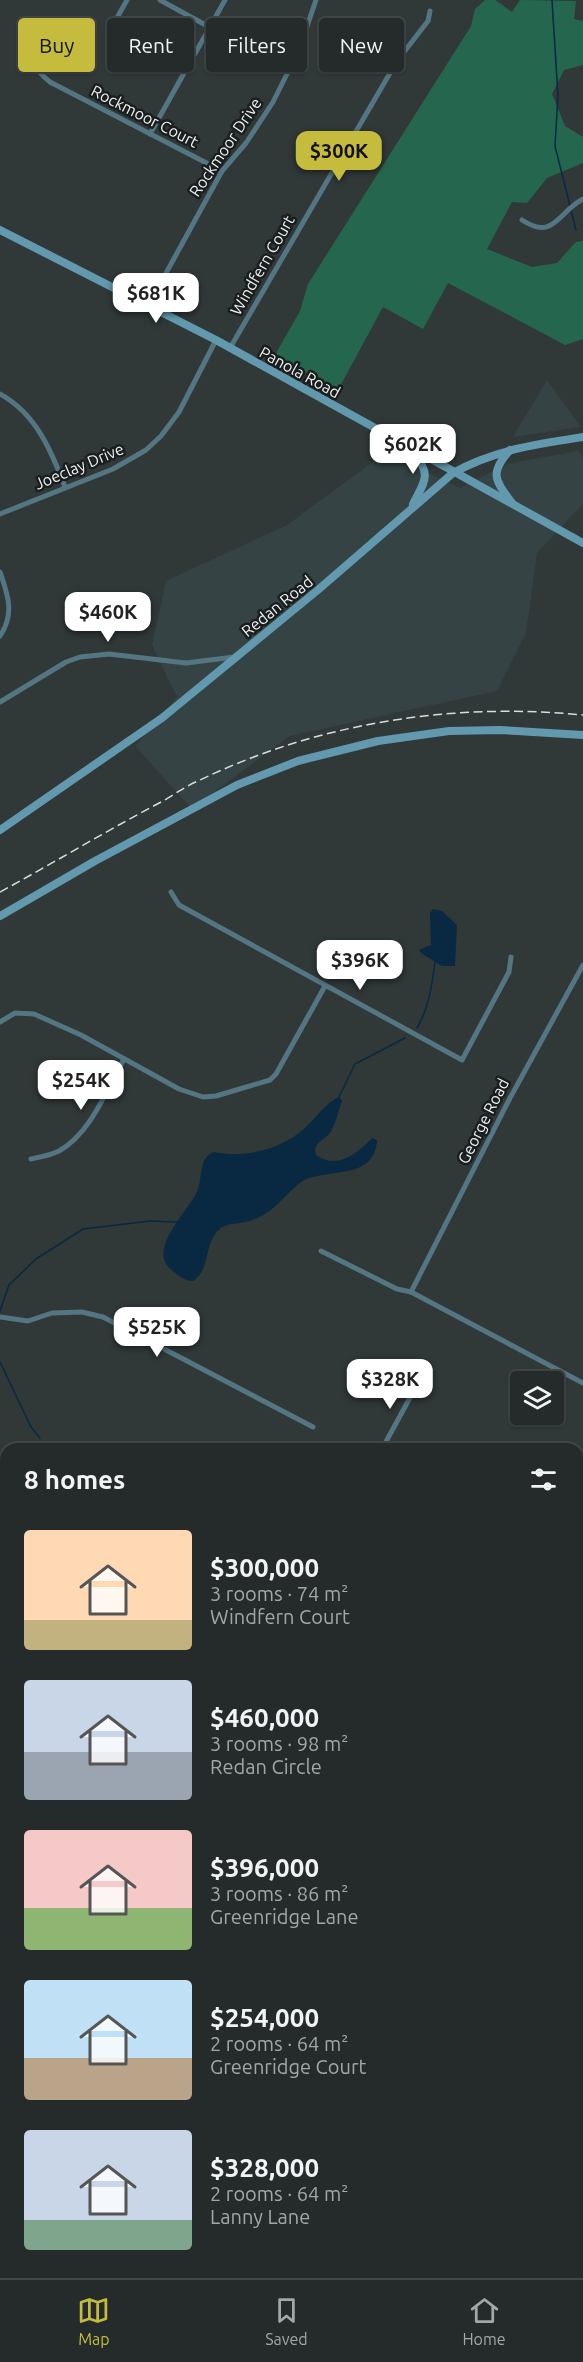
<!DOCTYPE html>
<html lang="en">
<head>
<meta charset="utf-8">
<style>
  :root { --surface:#252a2a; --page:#313636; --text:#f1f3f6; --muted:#a3a7a8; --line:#424647; --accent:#c5bc3d }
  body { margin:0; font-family:Ubuntu,sans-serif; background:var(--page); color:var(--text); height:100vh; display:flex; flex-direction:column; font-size:22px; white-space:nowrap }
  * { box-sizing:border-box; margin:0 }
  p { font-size:20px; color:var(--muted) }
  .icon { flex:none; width:33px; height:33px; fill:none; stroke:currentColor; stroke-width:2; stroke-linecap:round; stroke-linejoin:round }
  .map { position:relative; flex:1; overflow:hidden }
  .drawer { position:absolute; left:0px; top:1443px; width:584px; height:836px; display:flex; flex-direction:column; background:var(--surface); border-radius:18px 18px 0 0; box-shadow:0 2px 4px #0004,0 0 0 2px var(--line) }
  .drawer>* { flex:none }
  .top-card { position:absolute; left:18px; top:18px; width:548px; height:54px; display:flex; gap:12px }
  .buttons { position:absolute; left:510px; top:1371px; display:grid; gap:12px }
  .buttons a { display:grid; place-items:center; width:54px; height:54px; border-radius:6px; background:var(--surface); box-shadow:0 2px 4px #0004,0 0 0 2px var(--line); font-size:30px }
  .price { position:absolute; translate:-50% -51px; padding:0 14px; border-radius:12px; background:#fff; color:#222; font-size:20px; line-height:39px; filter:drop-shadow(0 2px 3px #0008) }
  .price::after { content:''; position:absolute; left:50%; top:36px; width:18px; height:14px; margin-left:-9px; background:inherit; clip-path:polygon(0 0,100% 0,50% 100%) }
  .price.current { background:var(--accent); color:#111 }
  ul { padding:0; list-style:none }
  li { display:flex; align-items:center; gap:18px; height:150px; padding:0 24px }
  li span { display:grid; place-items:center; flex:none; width:168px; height:120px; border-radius:6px; color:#555 }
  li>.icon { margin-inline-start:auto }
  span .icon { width:72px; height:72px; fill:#fffc; stroke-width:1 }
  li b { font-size:26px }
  h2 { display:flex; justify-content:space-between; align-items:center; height:72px; padding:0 24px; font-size:26px }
  .chip { padding:0 21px; border-radius:6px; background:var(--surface); box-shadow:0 2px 4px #0004,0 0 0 2px var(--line); font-size:21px; line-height:54px }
  .chip.current { background:var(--accent); color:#111 }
  .menu { display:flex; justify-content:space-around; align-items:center; height:84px; border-top:2px solid var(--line); background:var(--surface); font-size:16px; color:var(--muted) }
  .menu a { display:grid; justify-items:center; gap:3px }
  .menu .current { color:var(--accent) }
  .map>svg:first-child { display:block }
  .built { fill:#354345 }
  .green { fill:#25674e }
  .water { fill:#082941 }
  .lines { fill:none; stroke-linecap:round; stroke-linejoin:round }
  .stream { stroke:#082941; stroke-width:1.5 }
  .street { stroke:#547683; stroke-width:5 }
  .secondary { stroke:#6299ae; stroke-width:8 }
  .rail { stroke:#d9dddd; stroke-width:1.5; stroke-dasharray:9 4.5; stroke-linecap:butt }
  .labels { text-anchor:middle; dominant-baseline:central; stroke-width:5; stroke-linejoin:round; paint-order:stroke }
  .street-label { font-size:16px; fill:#edf1f1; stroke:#1b1e1f }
</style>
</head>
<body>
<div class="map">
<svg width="583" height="2278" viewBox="0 0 583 2278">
  <rect width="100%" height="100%" fill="#313838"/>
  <g class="built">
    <polygon points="547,380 581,427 513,437"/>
    <polygon points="578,451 581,454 583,459 583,504 537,553 526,633 497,691 289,736 192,809 135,746 177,697 152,645 166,581 287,525 385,453 460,488 507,464"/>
    <polygon points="578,1462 583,1462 583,1663 578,1675"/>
  </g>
  <g class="green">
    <polygon points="485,0 495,0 512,12 520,0 576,1 574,19 583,21 583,65 564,70 552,94 565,126 583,137 583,163 547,178 527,203 512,202 487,249 532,267 557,263 576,242 583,241 583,339 565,345 448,283 423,329 383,307 338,390 275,355 300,311 308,284 471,26 475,9"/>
    <polygon points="6,1897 6,2272 86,2273 84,2278 0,2278 0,1898"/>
  </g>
  <g class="water">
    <polygon points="433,909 442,911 457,925 455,966 442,966 421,953 419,950 431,945 430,913"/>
    <path d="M339 1097 342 1101C338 1111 336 1124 330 1133 323 1141 312 1143 316 1155 337 1170 357 1154 372 1138L377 1140C375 1183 323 1166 300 1183 283 1196 272 1215 249 1221 236 1225 225 1221 216 1233 204 1248 210 1270 193 1281 185 1281 179 1276 173 1271 145 1251 187 1213 197 1192 203 1179 198 1157 214 1152 248 1159 287 1148 311 1122 320 1113 326 1103 339 1097Z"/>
    <polygon points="0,1652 6,1654 6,1748 0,1754"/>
  </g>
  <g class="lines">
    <g class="stream">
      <polyline points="552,0 558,96 555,146 570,206"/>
      <polyline points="571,210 576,230"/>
      <path d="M417 1028C429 1008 432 985 435 962"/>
      <polyline points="339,1097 355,1064 405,1038"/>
      <polyline points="0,1311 9,1285 36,1259 83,1229 150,1221 177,1222"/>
      <polyline points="0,1362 31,1427 40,1438"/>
      <polyline points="47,1446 49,1449"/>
    </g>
    <g class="street">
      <polyline points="160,0 211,28"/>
      <polyline points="118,16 127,0"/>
      <path d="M20 27C28 52 29 65 50 82L222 171"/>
      <polyline points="150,134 225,0"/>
      <path d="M522 220C554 241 557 213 583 199"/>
      <polyline points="148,306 222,171 246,143 273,102 299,50 316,0"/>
      <polyline points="230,348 397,61 428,21 430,11"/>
      <path d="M0 394C36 414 51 450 65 487"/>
      <polyline points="0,514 113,469 146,450 161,436 179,412 216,340"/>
      <path d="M0 572C8 595 15 614 0 636"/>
      <polyline points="0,702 66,662 80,657 109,654 186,663 234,657"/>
      <polyline points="171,892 179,905 462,1060 509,972 511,957"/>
      <polyline points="0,1022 15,1013 34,1014 81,1035 179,1089 203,1097 216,1096 270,1080 276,1074 325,986"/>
      <path d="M31 1159C40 1157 51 1155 59 1151 91 1133 107 1089 124 1059"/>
      <polyline points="321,1251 397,1289 411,1292 510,1098 583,965"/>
      <polyline points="411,1292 583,1383"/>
      <polyline points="0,1317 28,1321 52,1313 82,1312 103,1317 313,1427"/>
      <polyline points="382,1449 418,1383"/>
      <polyline points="578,1725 583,1722"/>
      <polyline points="578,1857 583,1847"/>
      <polyline points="0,1893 6,1911"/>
      <polyline points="578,1942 583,1943"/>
      <polyline points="578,2123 580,2150 578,2164"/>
      <polyline points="225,2277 226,2278"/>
      <polyline points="24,2278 26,2272"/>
      <polyline points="142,2278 144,2272"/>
      <polyline points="556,2278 557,2272"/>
    </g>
    <g class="secondary">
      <polyline points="0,230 216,340 583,543"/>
      <path d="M510 450C489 473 495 480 512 503"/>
      <path d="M413 454C433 474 424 482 413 504"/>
      <path d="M0 830 162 718 319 589 453 473C494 450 537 444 583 437"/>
      <polyline points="0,916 95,861 237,785 298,761 378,741 449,731 500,730 583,735"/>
    </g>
    <path class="rail" d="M0 892C55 862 108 830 163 801 175 794 186 786 198 781 317 723 452 702 583 715"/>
  </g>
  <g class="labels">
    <g class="street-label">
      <text transform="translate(145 116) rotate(27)">Rockmoor Court</text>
      <text transform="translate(225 147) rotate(-56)">Rockmoor Drive</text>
      <text transform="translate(262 265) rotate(-60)">Windfern Court</text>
      <text transform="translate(300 372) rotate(29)">Panola Road</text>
      <text transform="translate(79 466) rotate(-23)">Joeclay Drive</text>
      <text transform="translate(277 606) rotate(-39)">Redan Road</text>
      <text transform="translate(483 1121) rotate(-63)">George Road</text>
    </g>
  </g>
</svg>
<div class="buttons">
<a><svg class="icon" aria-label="layers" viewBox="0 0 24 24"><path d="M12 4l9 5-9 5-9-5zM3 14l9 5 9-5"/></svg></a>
</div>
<b class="price current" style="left:339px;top:182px">$300K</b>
<b class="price" style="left:156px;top:324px">$681K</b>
<b class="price" style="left:413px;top:475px">$602K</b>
<b class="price" style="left:108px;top:643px">$460K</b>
<b class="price" style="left:360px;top:991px">$396K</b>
<b class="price" style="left:81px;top:1111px">$254K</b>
<b class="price" style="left:157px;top:1358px">$525K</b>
<b class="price" style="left:390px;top:1410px">$328K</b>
<div class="top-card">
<a class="chip current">Buy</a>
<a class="chip">Rent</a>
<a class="chip">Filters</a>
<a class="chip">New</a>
</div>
<section class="drawer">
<h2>8 homes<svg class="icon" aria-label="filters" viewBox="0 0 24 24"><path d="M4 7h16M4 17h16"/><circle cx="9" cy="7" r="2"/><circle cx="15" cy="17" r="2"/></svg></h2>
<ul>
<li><span style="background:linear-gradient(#ffd9b3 75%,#c2b280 0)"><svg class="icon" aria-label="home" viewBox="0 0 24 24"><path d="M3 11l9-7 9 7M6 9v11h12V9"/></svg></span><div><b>$300,000</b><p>3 rooms · 74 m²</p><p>Windfern Court</p></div></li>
<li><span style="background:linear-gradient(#c9d6e8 60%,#9aa5b1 0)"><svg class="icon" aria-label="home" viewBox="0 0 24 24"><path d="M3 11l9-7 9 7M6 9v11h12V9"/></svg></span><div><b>$460,000</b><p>3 rooms · 98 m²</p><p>Redan Circle</p></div></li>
<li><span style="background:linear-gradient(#f6c9c9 65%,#8fb573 0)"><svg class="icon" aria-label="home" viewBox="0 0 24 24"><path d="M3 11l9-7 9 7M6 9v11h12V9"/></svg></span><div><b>$396,000</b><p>3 rooms · 86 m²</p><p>Greenridge Lane</p></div></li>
<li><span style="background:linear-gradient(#bfe0f5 65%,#b9a48a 0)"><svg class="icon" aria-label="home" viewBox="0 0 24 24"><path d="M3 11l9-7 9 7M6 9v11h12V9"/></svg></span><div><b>$254,000</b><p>2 rooms · 64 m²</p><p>Greenridge Court</p></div></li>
<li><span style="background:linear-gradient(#c9d6e8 75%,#7fa58c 0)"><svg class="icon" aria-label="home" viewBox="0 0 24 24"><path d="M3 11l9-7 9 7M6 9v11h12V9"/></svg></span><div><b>$328,000</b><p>2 rooms · 64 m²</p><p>Lanny Lane</p></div></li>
</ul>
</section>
</div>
<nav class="menu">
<a class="current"><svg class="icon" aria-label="map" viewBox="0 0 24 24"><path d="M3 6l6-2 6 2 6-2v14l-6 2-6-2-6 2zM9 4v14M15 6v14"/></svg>Map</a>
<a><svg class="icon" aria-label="saved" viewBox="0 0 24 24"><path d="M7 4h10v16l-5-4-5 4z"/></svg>Saved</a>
<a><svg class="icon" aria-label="home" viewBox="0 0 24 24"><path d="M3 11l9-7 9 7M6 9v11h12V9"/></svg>Home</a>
</nav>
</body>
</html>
